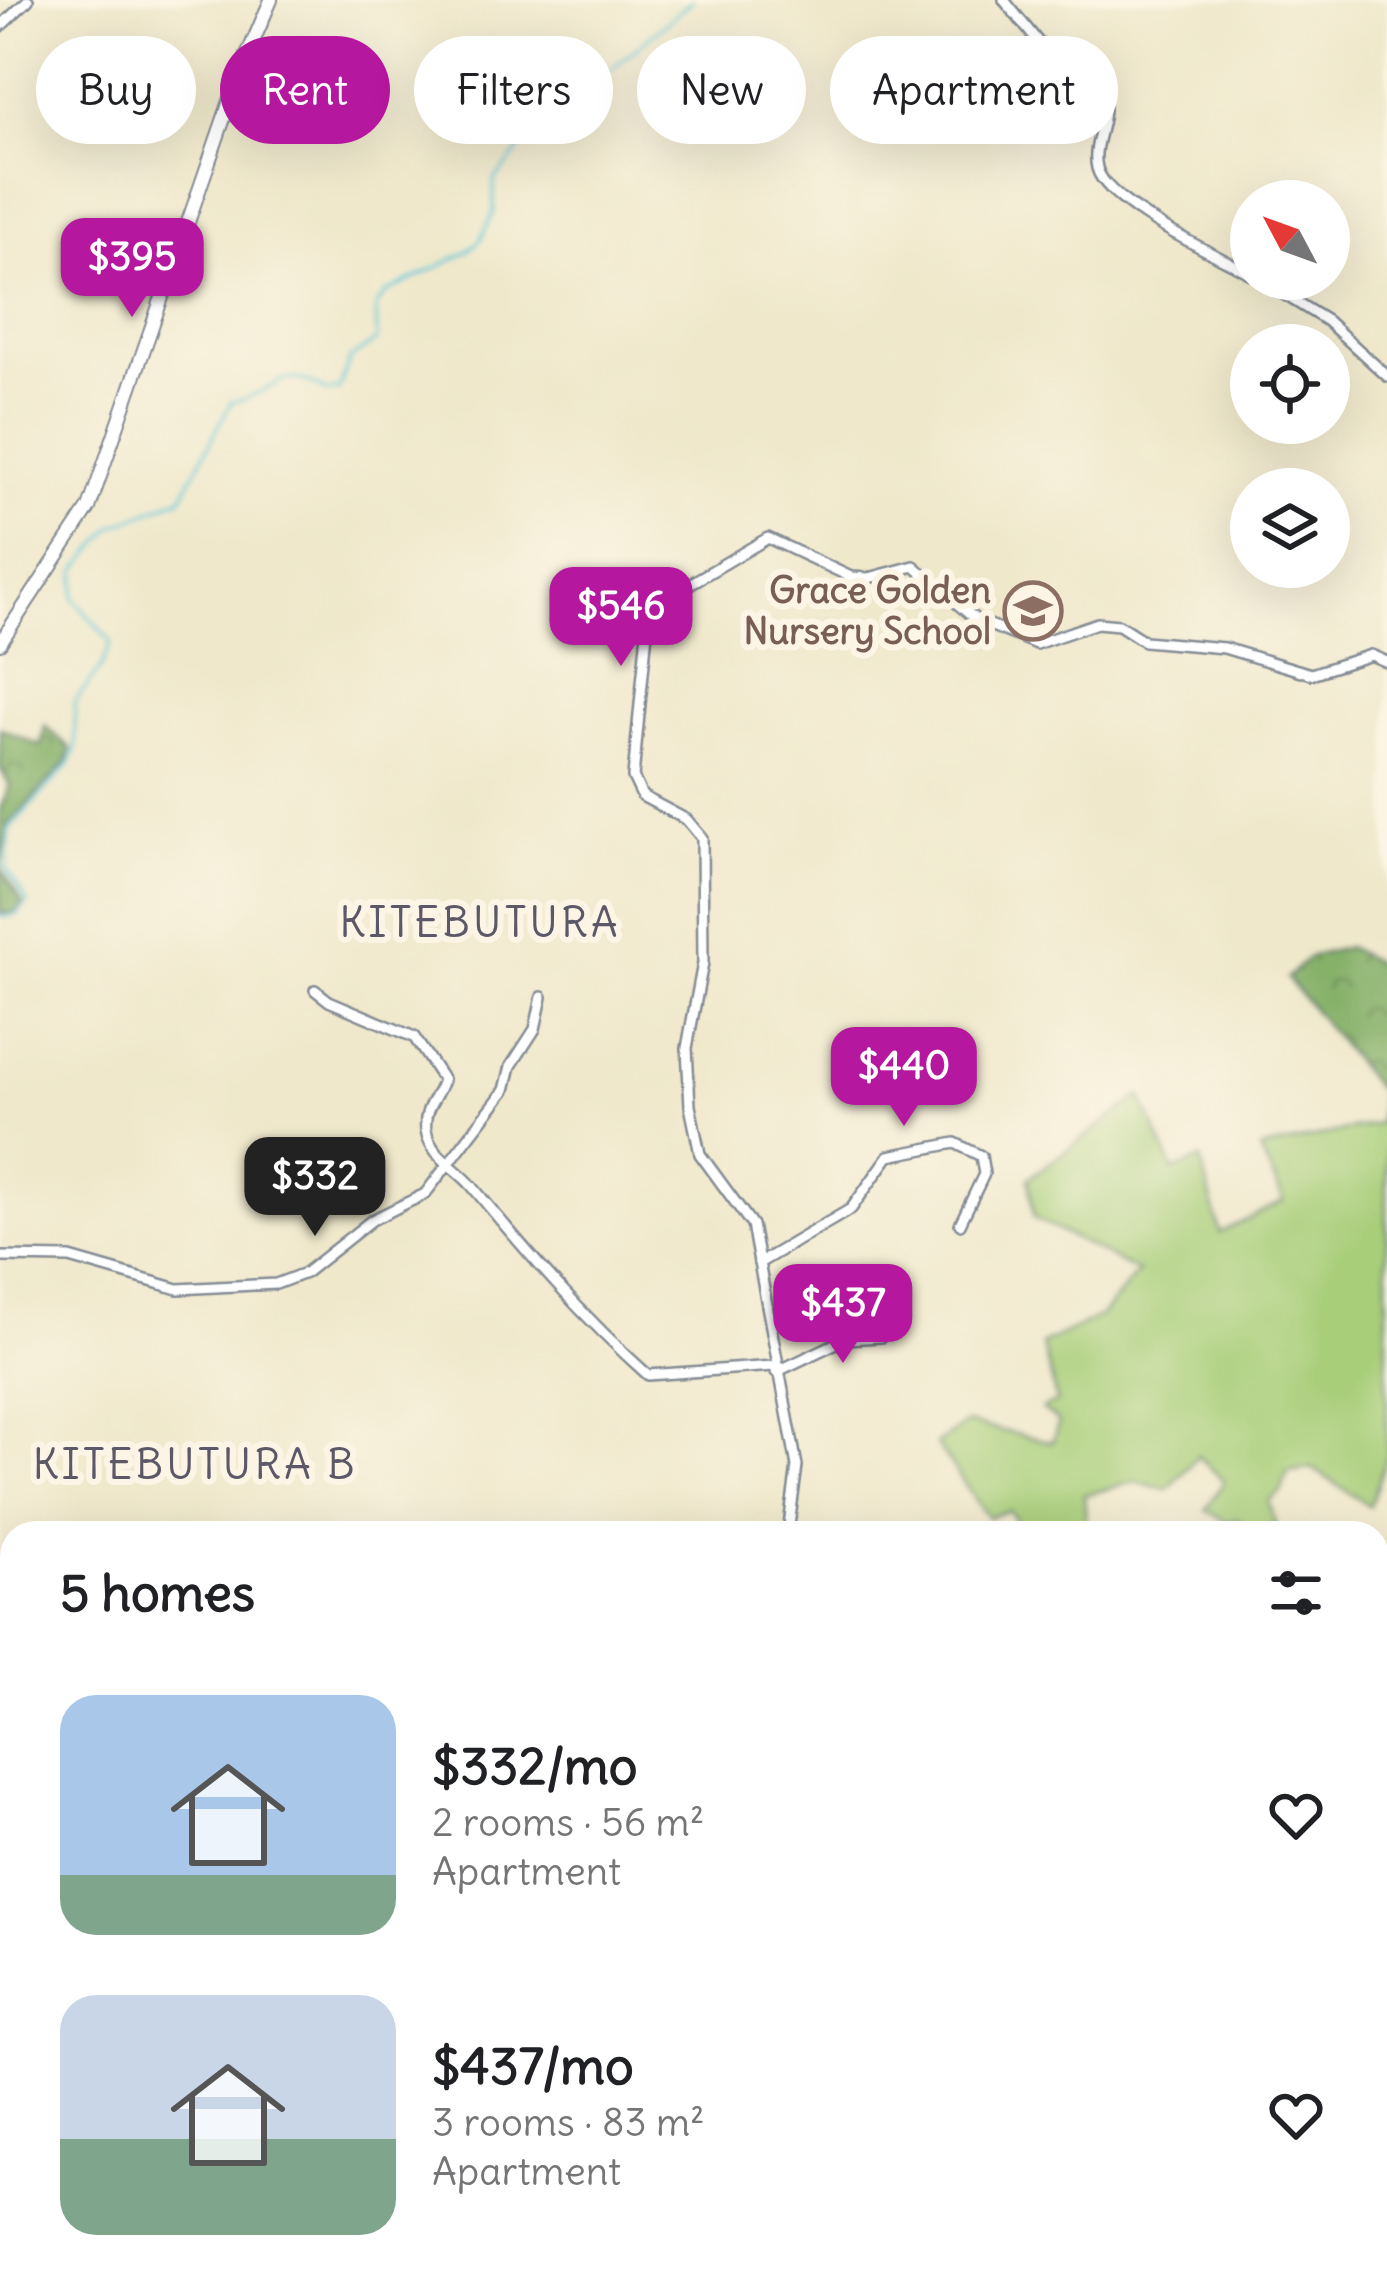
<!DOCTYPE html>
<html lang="en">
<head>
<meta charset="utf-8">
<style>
  :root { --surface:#fff; --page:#f6f6f6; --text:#202124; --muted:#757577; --accent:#b5179e }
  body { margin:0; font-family:Delius,sans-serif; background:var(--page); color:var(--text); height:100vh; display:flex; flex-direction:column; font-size:45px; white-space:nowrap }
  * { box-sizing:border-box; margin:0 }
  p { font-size:39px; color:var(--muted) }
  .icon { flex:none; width:66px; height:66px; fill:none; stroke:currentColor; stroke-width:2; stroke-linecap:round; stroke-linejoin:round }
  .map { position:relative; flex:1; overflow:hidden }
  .sheet { position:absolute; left:0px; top:1521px; width:1389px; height:768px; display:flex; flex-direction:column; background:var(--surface); border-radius:36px 36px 0 0; box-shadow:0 12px 48px #0002 }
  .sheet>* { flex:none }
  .banner { position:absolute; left:36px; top:36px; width:1317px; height:108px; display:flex; gap:24px }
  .needle { width:78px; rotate:311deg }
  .tools { position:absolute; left:1230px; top:180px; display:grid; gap:24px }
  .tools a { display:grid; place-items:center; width:120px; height:120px; border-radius:50%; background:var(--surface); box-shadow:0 12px 48px #0002; font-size:60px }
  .price { position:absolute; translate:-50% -102px; padding:0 27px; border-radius:24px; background:var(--accent); color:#fff; font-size:39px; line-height:78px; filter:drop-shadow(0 3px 6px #0008) }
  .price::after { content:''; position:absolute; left:50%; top:72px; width:36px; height:27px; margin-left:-18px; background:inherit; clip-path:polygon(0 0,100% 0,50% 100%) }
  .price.current { background:#222; color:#fff }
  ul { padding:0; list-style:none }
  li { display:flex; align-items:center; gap:36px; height:300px; padding:0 60px }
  li span { display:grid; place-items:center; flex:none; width:336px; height:240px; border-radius:36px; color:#555 }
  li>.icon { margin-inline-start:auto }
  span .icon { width:144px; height:144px; fill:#fffc; stroke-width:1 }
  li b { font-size:51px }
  h2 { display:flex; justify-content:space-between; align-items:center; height:144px; padding:0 60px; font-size:51px }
  .pill { padding:0 42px; border-radius:54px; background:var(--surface); box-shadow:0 12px 48px #0002; font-size:42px; line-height:108px }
  .pill.current { background:var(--accent); color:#fff }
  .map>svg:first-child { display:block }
  .green { fill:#a8ce79; stroke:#627e6c; stroke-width:3 }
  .forest { fill:url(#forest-crowns); stroke:#507064; stroke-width:3 }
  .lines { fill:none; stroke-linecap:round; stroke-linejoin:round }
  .stream { stroke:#5dc6d8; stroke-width:3 }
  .minor-casing { stroke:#858c94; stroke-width:14 }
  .tertiary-casing { stroke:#858c94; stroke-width:16 }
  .trunk-casing { stroke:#858c94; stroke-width:20 }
  .minor { stroke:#fff; stroke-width:9 }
  .tertiary { stroke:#fff; stroke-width:12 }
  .trunk { stroke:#fff; stroke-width:15 }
  .labels { text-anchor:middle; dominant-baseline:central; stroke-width:12; stroke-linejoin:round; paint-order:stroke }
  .education-label { font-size:36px; font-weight:bold; fill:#785e54; stroke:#fcf5e5; text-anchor:end }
  .quarter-label { font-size:42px; letter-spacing:3px; fill:#5d5868; stroke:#fcf5e5 }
</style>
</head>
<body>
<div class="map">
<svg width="1387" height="2289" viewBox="0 0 1387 2289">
  <defs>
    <pattern id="forest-crowns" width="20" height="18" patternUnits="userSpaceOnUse" patternTransform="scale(3)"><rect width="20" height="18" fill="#86b169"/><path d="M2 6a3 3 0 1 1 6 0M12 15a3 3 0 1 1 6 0" fill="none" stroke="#6d905a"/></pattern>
  </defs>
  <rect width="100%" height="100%" fill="#fcf5e5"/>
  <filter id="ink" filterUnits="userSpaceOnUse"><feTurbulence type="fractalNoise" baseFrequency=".00833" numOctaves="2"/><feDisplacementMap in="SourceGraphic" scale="24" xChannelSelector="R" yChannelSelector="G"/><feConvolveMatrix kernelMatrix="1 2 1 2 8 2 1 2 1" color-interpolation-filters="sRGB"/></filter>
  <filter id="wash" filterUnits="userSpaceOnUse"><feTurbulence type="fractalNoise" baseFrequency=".004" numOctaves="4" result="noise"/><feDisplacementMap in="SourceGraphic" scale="48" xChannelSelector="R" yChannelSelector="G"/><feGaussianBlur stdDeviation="2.7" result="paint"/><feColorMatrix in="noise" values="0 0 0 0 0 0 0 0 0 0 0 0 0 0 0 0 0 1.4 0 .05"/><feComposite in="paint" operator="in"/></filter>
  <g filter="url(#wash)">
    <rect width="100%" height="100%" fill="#efe8cb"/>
    <g class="green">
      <polygon points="1141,1096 1174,1171 1201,1159 1220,1233 1284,1201 1260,1150 1379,1123 1380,1097 1387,1101 1387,1456 1369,1506 1312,1468 1288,1472 1281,1492 1269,1501 1276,1527 1246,1533 1238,1519 1227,1522 1206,1510 1224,1481 1198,1456 1168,1489 1135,1482 1084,1495 1087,1533 1026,1533 1009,1511 988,1517 936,1444 967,1423 1052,1442 1059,1422 1042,1409 1057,1402 1042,1344 1101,1316 1138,1272 1034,1218 1029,1178"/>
      <polygon points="380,2277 456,2277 453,2289 377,2289"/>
    </g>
    <g class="forest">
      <polygon points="45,726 71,749 67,762 8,825 0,867 23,904 13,913 0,913 0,810 10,785 0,768 0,728 41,746"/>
      <polygon points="1347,947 1387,969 1387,1101 1287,978 1309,957"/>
      <polygon points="456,2277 657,2277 652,2289 453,2289"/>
      <polygon points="703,2277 806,2277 800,2289 701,2289 696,2284"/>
    </g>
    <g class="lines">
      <path class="stream" d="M0 917 16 915 28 903 6 868 9 829 69 765 76 749 74 703 101 668 111 642 74 599 77 570 113 527 182 497 231 402C275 395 281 360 327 392L339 389 350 359 377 340 376 306 386 293 467 252 480 240 494 212V181L563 98 615 66 693 0"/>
    </g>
  </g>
  <g filter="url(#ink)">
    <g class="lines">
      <defs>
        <g id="minor">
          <path d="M1004 0 1047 53 1102 94C1110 120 1091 143 1097 168 1106 205 1217 255 1251 274"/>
          <polyline points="0,27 28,0"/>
          <polyline points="1259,279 1327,321 1387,376"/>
          <path d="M315 990 329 1001 414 1037 443 1080C437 1099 423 1107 426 1130 430 1156 456 1167 472 1186 527 1253 583 1317 648 1375L774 1366"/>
          <polyline points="0,1257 70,1258 178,1289 276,1284 305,1273 372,1220 425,1194 505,1090 511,1066 535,1029 542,997"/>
          <polyline points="759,1263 851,1209 889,1156 955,1143 981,1156 984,1174 960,1224"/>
          <polyline points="845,1339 881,1337"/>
          <polyline points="776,1372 845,1339 868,1303"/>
          <polyline points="788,1533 797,1466 752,1225 700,1154 690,1106 687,1048 703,963 702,838 687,820 642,796 633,777 648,621 654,605 768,538 851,577 869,578 914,566 975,619 1036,644 1097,623 1119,625 1144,641 1224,648 1311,674 1371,655 1387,662"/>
          <polyline points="1377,1718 1387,1713"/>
          <polyline points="1377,2043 1387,2046"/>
          <polyline points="1377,2238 1387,2242"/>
          <polyline points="1078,2289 1082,2277"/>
          <polyline points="1178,2289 1178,2277"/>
        </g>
        <g id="tertiary">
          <polyline points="0,643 89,508 240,72 271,0"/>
          <polyline points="175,2289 200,2277"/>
          <polyline points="656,2289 661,2277"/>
        </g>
        <g id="trunk">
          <polyline points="0,1671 12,1677"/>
          <polyline points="1377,1685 1387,1680"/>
        </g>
      </defs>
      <use href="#minor" class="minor-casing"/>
      <use href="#tertiary" class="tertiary-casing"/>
      <use href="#trunk" class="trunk-casing"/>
      <use href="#minor" class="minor"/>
      <use href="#tertiary" class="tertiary"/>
      <use href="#trunk" class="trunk"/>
    </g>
  </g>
  <defs>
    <symbol id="school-ring" viewBox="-11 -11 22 22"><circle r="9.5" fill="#fcf5e5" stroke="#8d6e63" stroke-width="1.5"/><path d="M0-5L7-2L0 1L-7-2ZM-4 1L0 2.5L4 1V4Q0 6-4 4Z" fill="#8d6e63"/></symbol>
  </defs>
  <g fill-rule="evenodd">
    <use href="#school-ring" x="1000" y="578" width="66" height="66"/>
  </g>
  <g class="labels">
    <g class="education-label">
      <text x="991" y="590">Grace Golden<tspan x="991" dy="41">Nursery School</tspan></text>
    </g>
    <g class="quarter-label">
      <text x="480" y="922">KITEBUTURA</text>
      <text x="195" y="1464">KITEBUTURA B</text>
    </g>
  </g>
</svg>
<div class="tools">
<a><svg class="needle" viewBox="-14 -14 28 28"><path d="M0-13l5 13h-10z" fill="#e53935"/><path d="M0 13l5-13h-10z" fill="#757577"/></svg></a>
<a><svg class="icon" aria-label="locate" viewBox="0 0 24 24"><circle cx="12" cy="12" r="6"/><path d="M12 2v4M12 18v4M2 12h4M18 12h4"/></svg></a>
<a><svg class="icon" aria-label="layers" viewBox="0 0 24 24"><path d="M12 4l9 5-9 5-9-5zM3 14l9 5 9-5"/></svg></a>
</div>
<b class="price" style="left:132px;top:320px">$395</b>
<b class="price" style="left:621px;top:669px">$546</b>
<b class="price" style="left:904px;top:1129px">$440</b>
<b class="price current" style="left:315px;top:1239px">$332</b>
<b class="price" style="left:843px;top:1366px">$437</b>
<div class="banner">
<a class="pill">Buy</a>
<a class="pill current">Rent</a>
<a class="pill">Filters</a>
<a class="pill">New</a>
<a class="pill">Apartment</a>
</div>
<section class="sheet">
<h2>5 homes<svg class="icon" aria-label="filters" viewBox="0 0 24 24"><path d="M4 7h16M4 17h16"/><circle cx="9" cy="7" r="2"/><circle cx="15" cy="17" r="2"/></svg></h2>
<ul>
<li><span style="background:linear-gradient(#a9c7e8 75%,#7fa58c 0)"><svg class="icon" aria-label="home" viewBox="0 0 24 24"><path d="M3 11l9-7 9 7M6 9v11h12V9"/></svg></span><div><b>$332/mo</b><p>2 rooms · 56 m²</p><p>Apartment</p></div><svg class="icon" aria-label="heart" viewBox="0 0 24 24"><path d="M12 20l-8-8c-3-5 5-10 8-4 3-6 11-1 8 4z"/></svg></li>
<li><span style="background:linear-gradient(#c9d6e8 60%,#7fa58c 0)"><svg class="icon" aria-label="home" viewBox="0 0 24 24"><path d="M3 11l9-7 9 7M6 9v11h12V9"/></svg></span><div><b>$437/mo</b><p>3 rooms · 83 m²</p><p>Apartment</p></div><svg class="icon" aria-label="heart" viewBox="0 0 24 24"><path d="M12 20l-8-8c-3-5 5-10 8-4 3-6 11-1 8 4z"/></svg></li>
</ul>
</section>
</div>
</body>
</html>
